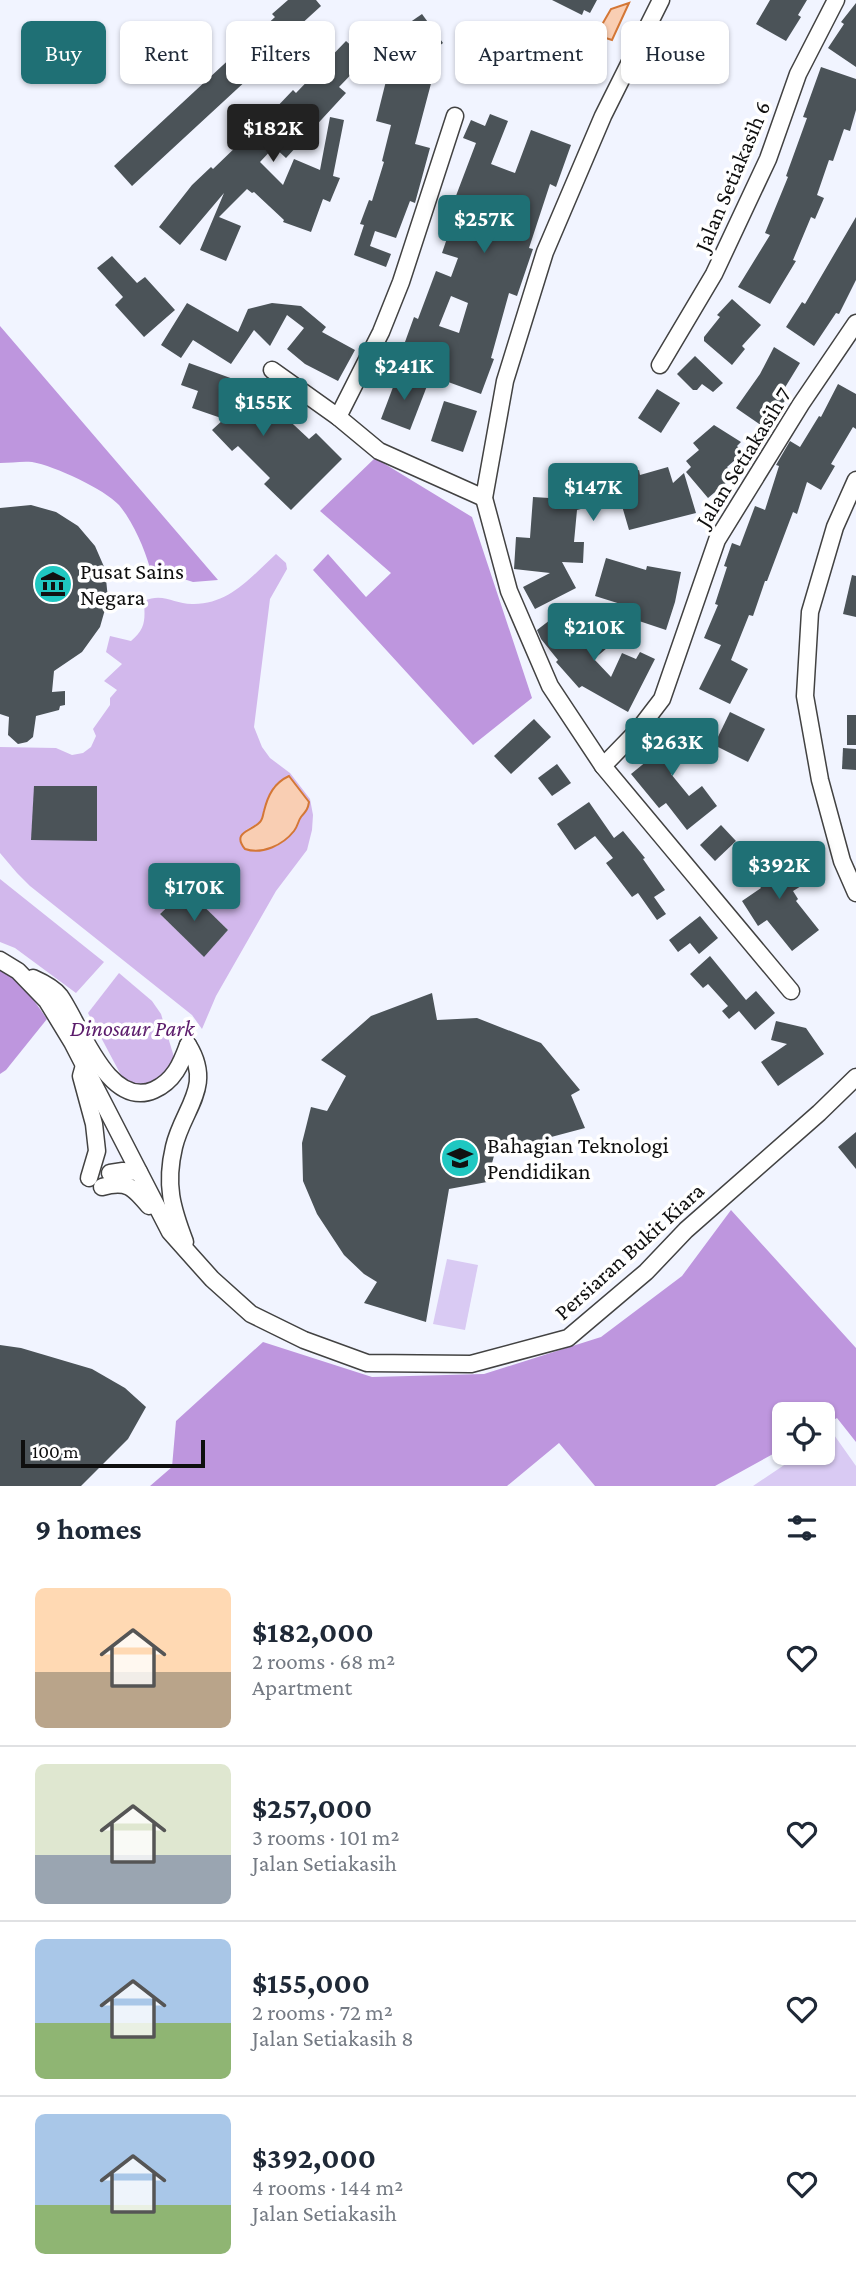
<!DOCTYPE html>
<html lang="en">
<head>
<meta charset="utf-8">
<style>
  :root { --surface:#fff; --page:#f6f6f7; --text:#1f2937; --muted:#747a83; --line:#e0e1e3; --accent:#1f7075 }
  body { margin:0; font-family:"Crimson Pro",serif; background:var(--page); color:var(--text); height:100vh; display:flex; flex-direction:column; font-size:26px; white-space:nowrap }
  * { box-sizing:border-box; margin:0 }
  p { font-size:23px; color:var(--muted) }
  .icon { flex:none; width:38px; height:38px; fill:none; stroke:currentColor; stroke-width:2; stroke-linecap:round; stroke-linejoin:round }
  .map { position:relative; height:1486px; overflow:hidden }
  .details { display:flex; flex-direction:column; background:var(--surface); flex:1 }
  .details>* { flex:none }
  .top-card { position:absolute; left:21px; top:21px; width:816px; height:63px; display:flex; gap:14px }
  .tools { position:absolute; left:772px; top:1402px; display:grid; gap:14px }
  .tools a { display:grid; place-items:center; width:63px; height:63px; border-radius:10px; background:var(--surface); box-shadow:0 2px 5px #0004; font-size:35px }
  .scale { position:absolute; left:21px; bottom:18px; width:184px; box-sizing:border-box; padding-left:7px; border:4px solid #0f0f0f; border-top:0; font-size:19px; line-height:24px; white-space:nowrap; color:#0f0f0f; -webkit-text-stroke:5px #fff; paint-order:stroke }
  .price { position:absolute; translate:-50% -60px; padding:0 16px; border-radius:7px; background:var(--accent); color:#fff; font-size:23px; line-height:46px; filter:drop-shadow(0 2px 4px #0008) }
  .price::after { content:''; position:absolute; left:50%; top:42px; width:21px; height:16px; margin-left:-10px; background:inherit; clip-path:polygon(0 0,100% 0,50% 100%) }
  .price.on { background:#222; color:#fff }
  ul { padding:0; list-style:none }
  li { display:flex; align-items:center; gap:21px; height:175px; padding:0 35px }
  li+li { border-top:2px solid var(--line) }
  li span { display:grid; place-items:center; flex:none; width:196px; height:140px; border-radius:10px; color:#555 }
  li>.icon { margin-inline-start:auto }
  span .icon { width:84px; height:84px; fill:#fffc; stroke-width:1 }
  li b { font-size:30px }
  h2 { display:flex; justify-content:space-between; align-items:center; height:84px; padding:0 35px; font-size:30px }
  .tag { padding:0 24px; border-radius:10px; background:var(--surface); box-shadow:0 2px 5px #0004; font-size:24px; line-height:63px }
  .tag.on { background:var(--accent); color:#fff }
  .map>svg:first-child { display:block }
  .green { fill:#d2b8ec; fill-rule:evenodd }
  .forest { fill:#be96de }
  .pitch { fill:#d9caf3 }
  .water { fill:#f9ceb3; stroke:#d47736; stroke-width:2 }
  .building { fill:#4b5358; fill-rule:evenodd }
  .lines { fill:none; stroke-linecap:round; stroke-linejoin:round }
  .minor-casing { stroke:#424242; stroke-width:19 }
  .minor { stroke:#fff; stroke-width:16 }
  .labels { text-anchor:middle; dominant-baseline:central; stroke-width:7; stroke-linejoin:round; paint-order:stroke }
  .street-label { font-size:23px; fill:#0f0f0f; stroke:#fff }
  .poi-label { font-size:23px; fill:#0f0f0f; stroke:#fff; text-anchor:start }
  .park-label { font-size:23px; font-style:italic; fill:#5b1b6b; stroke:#fff }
</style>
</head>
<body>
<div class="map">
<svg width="856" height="1486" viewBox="0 0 856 1486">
  <rect width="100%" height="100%" fill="#f1f4ff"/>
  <g class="green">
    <path d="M276 554 286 563 287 569 270 599 254 727 262 747 270 758 290 773 310 799 313 815 312 830 307 850 276 891 216 996 202 1029 192 1015 30 886 17 873 0 853V747L56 748 72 755 83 753 91 747 96 736 93 729 110 705V698L117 690 104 681 122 664 106 652 110 636 131 641C146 628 145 620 144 601 163 592 174 604 192 604 229 605 251 577 276 554ZM289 776 306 797 309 806 288 838 277 846 263 849 246 830 260 822 274 786ZM185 889 228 930 204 956 160 914Z"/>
    <polygon points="0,879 104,962 76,993 15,948 0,942"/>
    <polygon points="119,973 152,1001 161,1014 174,1057 170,1067 148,1087 131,1084 122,1077 88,1013"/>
  </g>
  <g class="forest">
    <path d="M0 326 218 580 193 582 150 568C144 547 133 522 119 505 104 489 55 466 32 462 22 461 10 463 0 463Z"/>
    <polygon points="375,458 472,517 532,698 473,745 313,570 328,554 366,597 391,573 320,511"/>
    <polygon points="0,968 21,982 47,1019 6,1070 0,1074"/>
    <polygon points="731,1210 856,1348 856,1442 837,1418 823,1426 822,1414 784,1414 784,1448 715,1486 595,1486 559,1443 507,1486 150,1486 172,1467 176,1421 263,1342 372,1377 484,1374 601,1337 682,1276"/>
  </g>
  <g class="pitch">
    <polygon points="447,1259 478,1265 465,1330 433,1324"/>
    <polygon points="832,1432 856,1466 856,1486 753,1486 802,1453 822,1452 823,1439"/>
  </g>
  <g class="water">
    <polygon points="629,3 612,40 596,35 611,9"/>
    <path d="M289 776 309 802C308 809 306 811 301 817 298 821 298 826 294 831 283 845 262 855 245 849 231 832 252 831 260 822 263 819 263 814 264 811 268 795 274 783 289 776Z"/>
  </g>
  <g class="building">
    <polygon points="288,0 316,0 321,6 286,38 289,41 132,186 114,166 275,17 272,14"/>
    <polygon points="552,0 597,0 590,13 584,10 582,15"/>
    <polygon points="770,0 807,0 798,15 801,17 786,41 756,24"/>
    <polygon points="856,3 856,67 828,48 844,24 841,22"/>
    <polygon points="422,14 443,43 415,64 393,34"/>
    <polygon points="346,41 366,59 339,87 346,93 286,158 274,147 260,162 283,185 294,159 320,170 330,117 344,120 333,176 340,178 330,202 323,199 311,232 283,222 284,220 254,192 252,193 247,189 219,217 241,226 226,261 200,250 224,193 180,245 159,227 192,185 211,167 213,169 241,142 247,148 278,116 273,111 293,90 296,93"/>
    <polygon points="390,65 433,76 415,144 430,148 415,203 410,201 396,238 375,231 370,246 391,254 386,267 354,255 364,225 360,224 369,200 372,201 384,162 382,161 391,125 376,121"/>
    <polygon points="821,67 856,79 856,110 850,131 844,129 833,161 829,160 817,195 824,198 815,219 811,217 793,260 796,261 770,304 738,287 770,235 765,233 788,177 786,176 807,118 803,117"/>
    <path d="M490 114 508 121 491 164 515 173 531 130 571 145 556 187 550 184 529 248 533 249 517 296 509 293 491 358 494 359 481 394 440 379 443 372 401 357V353L414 317 418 319 436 271 451 277 458 258 442 253 459 203 454 201 476 143 463 138 471 120 485 126ZM451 296 468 303 459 333 439 326Z"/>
    <polygon points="856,217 856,280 839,314 836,313 814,346 786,327 802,302 805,304"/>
    <polygon points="112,256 137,283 145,277 175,310 144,337 115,305 123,297 97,268"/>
    <polygon points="732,299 761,325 742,346 745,349 732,365 704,341 704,337 720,317 717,315"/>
    <polygon points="187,303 238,332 248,309 272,303 301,306 326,327 322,332 355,350 338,381 305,364 287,349 304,328 287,315 270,346 254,330 231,364 193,340 181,358 161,345"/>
    <polygon points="774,347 800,363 781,394 787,398 765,428 736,408 760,374"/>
    <polygon points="695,356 723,383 713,392 702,384 697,390 693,390 677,374"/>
    <polygon points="189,363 236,380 231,393 255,418 261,412 269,421 279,411 309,439 316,433 342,459 291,510 264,484 270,478 238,446 232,451 212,430 224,419 192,408 198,391 181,385"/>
    <polygon points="398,374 427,386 410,430 381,419"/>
    <polygon points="838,384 856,394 856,429 853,427 831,464 835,466 821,490 807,482 797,514 793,512 767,581 765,581 753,616 749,615 731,660 748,669 730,704 699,689 721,645 704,638 718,605 715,604 727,567 724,566 732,543 740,546 755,506 765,510 779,466 776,465 790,441 800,447 819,416 821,417"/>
    <polygon points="657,389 680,403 661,433 638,418"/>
    <polygon points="444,401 477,411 463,452 431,441"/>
    <polygon points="714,425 741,442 737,446 743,453 727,467 734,476 708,498 686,472 691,467 686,461 699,450 693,443"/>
    <polygon points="600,466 604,480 639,470 640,475 668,467 673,483 684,473 696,513 629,530 620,499 577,510 574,542 584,542 583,563 562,562 576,588 535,609 523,587 550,573 514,569 516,537 530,538 533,497 582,500 575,473"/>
    <polygon points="31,505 56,512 78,526 95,546 105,569 108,599 100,627 82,652 54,671 52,692 65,691 65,705 60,706 59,710 36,716 33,737 27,742 18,744 8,735 9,717 0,714 0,508"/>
    <polygon points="606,558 646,570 647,566 681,572 675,602 666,630 624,616 627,606 595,596"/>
    <polygon points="852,575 856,576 856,617 843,614"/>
    <polygon points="563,610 580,632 580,636 584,637 591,631 607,648 594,659 611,677 622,653 636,659 640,652 655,659 628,712 582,686 579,688 556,662 558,660 541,639 537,630"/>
    <polygon points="730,712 765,729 748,762 714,745"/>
    <rect x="847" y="715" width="9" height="30"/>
    <polygon points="534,719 551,737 511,774 494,756"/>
    <polygon points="666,721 695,746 671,774 689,796 702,786 717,806 687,830 666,803 659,808 631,774 658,752 647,742"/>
    <polygon points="843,748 856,749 856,770 842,769"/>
    <polygon points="557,764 571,783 552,796 538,778"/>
    <polygon points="34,786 97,786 97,841 31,840"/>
    <polygon points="589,802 614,838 623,831 645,858 643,859 665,890 654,897 666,914 657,920 638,893 632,897 606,863 613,858 595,836 575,850 557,824"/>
    <polygon points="721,825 736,841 715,861 700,845"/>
    <polygon points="757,849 777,877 799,862 811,880 793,891 798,899 796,901 819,930 792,951 767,920 758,926 742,901 761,888 741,860"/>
    <polygon points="186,889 228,930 204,957 160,914"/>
    <polygon points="700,916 718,938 699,954 690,943 678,952 669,940"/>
    <polygon points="710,956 746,1000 756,991 775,1013 755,1030 739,1011 729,1019 722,1011 728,1006 708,984 703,988 690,974"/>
    <polygon points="432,993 437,1020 477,1018 541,1043 580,1090 571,1095 585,1128 495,1152 487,1182 449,1189 426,1322 364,1303 377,1282 364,1274 344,1255 317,1214 303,1181 302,1143 311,1107 327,1111 346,1076 321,1060 371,1016"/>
    <polygon points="776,1021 806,1028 824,1054 778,1086 761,1062 787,1044 771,1040"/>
    <polygon points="856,1132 856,1169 838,1147"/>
    <polygon points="0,1345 21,1348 92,1369 125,1388 146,1407 128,1439 81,1486 0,1486"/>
  </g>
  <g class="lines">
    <defs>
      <g id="minor">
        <polyline points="661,0 603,116 545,252 505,381 484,498 509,591 550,686 603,766 791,991"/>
        <polyline points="660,365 714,274 768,159 798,74 836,0"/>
        <polyline points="272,370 338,417 379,451 484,498"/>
        <polyline points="338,417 381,332 401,282 455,116"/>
        <polyline points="856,480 835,527 810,612 805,696 820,780 842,861 856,893"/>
        <polyline points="603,766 639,729 662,699 717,540 801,404 856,323"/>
        <polyline points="0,960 18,971 47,1001 72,1042 170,1232 212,1279 251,1314 304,1340 367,1363 471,1364 568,1338 646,1272 686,1230 819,1113 856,1077"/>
        <path d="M33 978C42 982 54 988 60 996 80 1024 108 1110 154 1090 174 1081 181 1064 188 1045"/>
        <polyline points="83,1069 81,1076 94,1124 97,1151 89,1178"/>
        <polyline points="110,1173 123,1171 139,1172"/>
        <path d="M102 1187C127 1180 133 1187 149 1206"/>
        <path d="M185 1242C172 1208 165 1185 174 1147 183 1108 214 1087 188 1045"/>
      </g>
    </defs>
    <use href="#minor" class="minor-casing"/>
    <use href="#minor" class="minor"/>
  </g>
  <defs>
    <symbol id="museum-disc" viewBox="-11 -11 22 22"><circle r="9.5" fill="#1fc7c1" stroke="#fff"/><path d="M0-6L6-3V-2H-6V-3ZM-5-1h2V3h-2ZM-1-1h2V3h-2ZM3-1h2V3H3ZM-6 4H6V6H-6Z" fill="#111"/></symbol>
    <symbol id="school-disc" viewBox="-11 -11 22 22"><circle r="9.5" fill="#1fc7c1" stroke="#fff"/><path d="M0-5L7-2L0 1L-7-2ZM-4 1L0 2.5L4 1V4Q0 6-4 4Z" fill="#111"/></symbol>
  </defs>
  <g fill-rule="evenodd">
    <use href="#museum-disc" x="31" y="562" width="44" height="44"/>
    <use href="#school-disc" x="438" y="1136" width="44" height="44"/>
  </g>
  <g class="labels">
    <g class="street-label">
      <text transform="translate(732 176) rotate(-67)">Jalan Setiakasih 6</text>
      <text transform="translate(743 457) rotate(-58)">Jalan Setiakasih 7</text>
      <text transform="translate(629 1251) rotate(-42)">Persiaran Bukit Kiara</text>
    </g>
    <g class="poi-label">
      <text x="80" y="571">Pusat Sains<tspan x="80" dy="26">Negara</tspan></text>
      <text x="487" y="1145">Bahagian Teknologi<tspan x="487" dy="26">Pendidikan</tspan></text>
    </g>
    <g class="park-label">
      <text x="132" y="1028">Dinosaur Park</text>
    </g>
  </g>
</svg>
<div class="tools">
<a><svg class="icon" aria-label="locate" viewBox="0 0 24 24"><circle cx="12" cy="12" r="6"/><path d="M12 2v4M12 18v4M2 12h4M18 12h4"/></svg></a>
</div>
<div class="scale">100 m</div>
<b class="price on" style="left:273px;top:164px">$182K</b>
<b class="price" style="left:484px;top:255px">$257K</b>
<b class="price" style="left:404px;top:402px">$241K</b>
<b class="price" style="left:263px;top:438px">$155K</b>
<b class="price" style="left:593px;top:523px">$147K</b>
<b class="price" style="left:594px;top:663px">$210K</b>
<b class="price" style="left:672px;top:778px">$263K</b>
<b class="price" style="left:779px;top:901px">$392K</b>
<b class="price" style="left:194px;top:923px">$170K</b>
<div class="top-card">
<a class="tag on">Buy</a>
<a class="tag">Rent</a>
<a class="tag">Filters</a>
<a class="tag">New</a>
<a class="tag">Apartment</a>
<a class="tag">House</a>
</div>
</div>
<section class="details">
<h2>9 homes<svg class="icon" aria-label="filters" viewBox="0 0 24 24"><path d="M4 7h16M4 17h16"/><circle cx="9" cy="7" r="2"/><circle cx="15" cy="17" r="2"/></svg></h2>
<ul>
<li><span style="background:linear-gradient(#ffd9b3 60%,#b9a48a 0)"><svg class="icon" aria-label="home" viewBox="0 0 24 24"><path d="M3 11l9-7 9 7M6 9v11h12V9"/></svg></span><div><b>$182,000</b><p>2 rooms · 68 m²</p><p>Apartment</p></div><svg class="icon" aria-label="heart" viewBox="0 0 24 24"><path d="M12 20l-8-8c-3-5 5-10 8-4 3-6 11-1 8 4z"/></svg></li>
<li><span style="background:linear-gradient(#dfe7d0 65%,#9aa5b1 0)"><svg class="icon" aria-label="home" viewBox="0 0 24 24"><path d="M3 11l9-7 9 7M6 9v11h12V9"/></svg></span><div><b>$257,000</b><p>3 rooms · 101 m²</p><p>Jalan Setiakasih</p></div><svg class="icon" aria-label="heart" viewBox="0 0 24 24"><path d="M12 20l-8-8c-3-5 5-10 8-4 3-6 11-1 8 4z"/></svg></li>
<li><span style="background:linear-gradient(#a9c7e8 60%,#8fb573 0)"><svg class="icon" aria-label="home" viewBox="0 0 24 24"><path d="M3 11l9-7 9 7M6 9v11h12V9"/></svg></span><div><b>$155,000</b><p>2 rooms · 72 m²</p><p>Jalan Setiakasih 8</p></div><svg class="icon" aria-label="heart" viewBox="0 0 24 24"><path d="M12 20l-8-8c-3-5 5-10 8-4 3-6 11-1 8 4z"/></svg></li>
<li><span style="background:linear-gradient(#a9c7e8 65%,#8fb573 0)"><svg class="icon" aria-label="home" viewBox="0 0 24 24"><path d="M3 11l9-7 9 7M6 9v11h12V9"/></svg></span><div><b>$392,000</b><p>4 rooms · 144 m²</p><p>Jalan Setiakasih</p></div><svg class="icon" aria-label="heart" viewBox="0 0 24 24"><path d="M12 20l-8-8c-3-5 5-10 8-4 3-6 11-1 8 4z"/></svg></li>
</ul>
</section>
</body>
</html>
